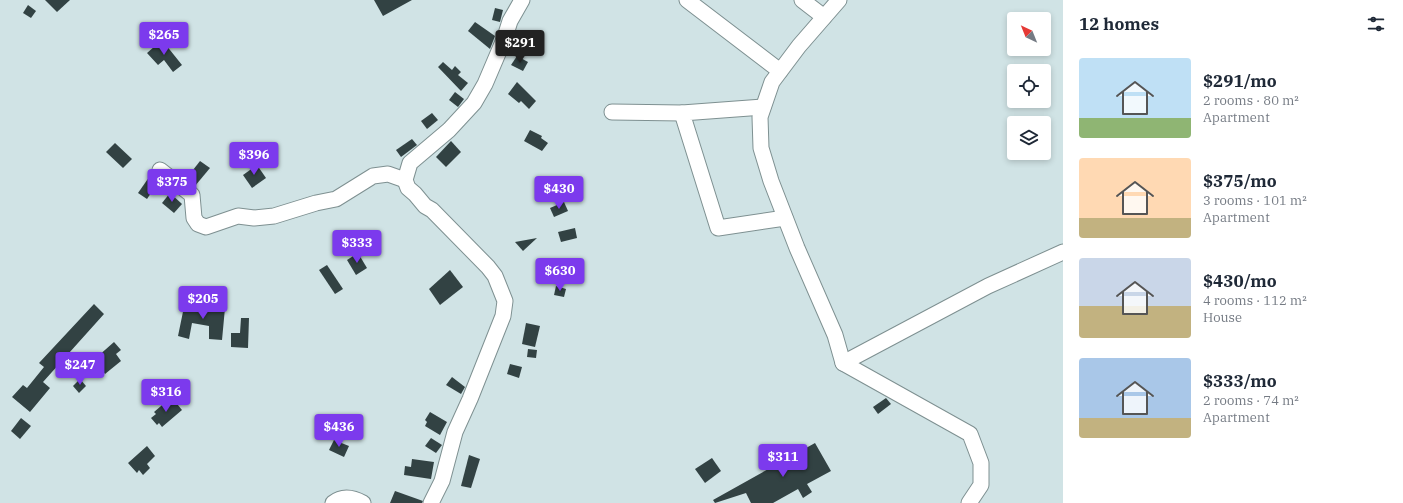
<!DOCTYPE html>
<html lang="en">
<head>
<meta charset="utf-8">
<style>
  :root { --surface:#fff; --page:#f6f6f7; --text:#1f2937; --muted:#747a83; --accent:#7c3aed }
  body { margin:0; font-family:"IBM Plex Serif",serif; background:var(--page); color:var(--text); height:100vh; display:flex; flex-direction:column; font-size:15px; white-space:nowrap }
  * { box-sizing:border-box; margin:0 }
  p { font-size:13px; color:var(--muted) }
  .icon { flex:none; width:22px; height:22px; fill:none; stroke:currentColor; stroke-width:2; stroke-linecap:round; stroke-linejoin:round }
  .map { position:relative; flex:1; overflow:hidden }
  .sheet { display:flex; flex-direction:column; background:var(--surface); width:340px }
  .sheet>* { flex:none }
  .needle { width:26px; rotate:317deg }
  .fabs { position:absolute; left:1007px; top:12px; display:grid; gap:8px }
  .fabs a { display:grid; place-items:center; width:44px; height:44px; border-radius:4px; background:var(--surface); box-shadow:0 2px 6px #0003; font-size:20px }
  .price { position:absolute; translate:-50% -34px; padding:0 9px; border-radius:4px; background:var(--accent); color:#fff; font-size:13px; line-height:26px; filter:drop-shadow(0 1px 2px #0008) }
  .price::after { content:''; position:absolute; left:50%; top:24px; width:12px; height:9px; margin-left:-6px; background:inherit; clip-path:polygon(0 0,100% 0,50% 100%) }
  .price.on { background:#222; color:#fff }
  ul { padding:0; list-style:none }
  li { display:flex; align-items:center; gap:12px; height:100px; padding:0 16px }
  li span { display:grid; place-items:center; flex:none; width:112px; height:80px; border-radius:4px; color:#555 }
  li>.icon { margin-inline-start:auto }
  span .icon { width:48px; height:48px; fill:#fffc; stroke-width:1 }
  li b { font-size:17px }
  h2 { display:flex; justify-content:space-between; align-items:center; height:48px; padding:0 16px; font-size:17px }
  main { display:flex; flex:1; min-height:0 }
  .map>svg:first-child { display:block }
  .building { fill:#324243 }
  .lines { fill:none; stroke-linecap:round; stroke-linejoin:round }
  .minor-casing { stroke:#7e9091; stroke-width:17 }
  .minor { stroke:#fff; stroke-width:15 }
</style>
</head>
<body>
<main>
<div class="map">
<svg width="1063" height="503" viewBox="0 0 1063 503">
  <rect width="100%" height="100%" fill="#d0e3e5"/>
  <g class="building">
    <polygon points="45,0 70,0 57,12"/>
    <polygon points="374,0 412,0 383,16"/>
    <polygon points="28,5 36,11 31,18 23,13"/>
    <polygon points="495,8 503,10 500,22 492,20"/>
    <polygon points="475,22 495,36 490,49 468,31"/>
    <polygon points="162,40 182,65 173,72 164,60 158,65 147,53"/>
    <polygon points="517,56 528,62 523,71 511,65"/>
    <polygon points="443,62 452,70 455,66 461,72 458,75 468,83 461,91 438,67"/>
    <polygon points="517,82 536,101 529,109 521,101 519,103 508,94"/>
    <polygon points="455,92 464,99 458,107 449,100"/>
    <polygon points="432,113 438,120 427,129 421,121"/>
    <polygon points="530,130 542,136 541,138 548,143 542,151 524,141"/>
    <polygon points="412,139 417,145 401,157 396,150"/>
    <polygon points="451,141 461,152 446,167 436,157"/>
    <polygon points="115,143 132,159 123,168 106,152"/>
    <polygon points="200,161 210,168 195,186 186,179"/>
    <polygon points="257,165 266,178 252,188 243,175"/>
    <polygon points="152,173 159,181 147,199 138,193"/>
    <polygon points="170,193 182,204 174,213 162,203"/>
    <polygon points="564,202 568,211 554,217 550,208"/>
    <polygon points="575,228 577,238 561,242 558,232"/>
    <polygon points="537,238 523,251 515,242"/>
    <polygon points="358,253 367,268 356,275 347,260"/>
    <polygon points="327,265 343,289 335,294 319,270"/>
    <polygon points="450,270 463,287 440,305 429,289"/>
    <polygon points="556,286 566,289 564,297 554,295"/>
    <polygon points="185,302 200,306 225,308 222,340 209,339 209,326 192,323 189,339 178,336"/>
    <polygon points="94,304 104,314 43,382 50,388 30,412 12,397 23,385 27,388 44,367 39,363"/>
    <polygon points="241,318 249,318 248,348 231,347 231,333 240,333"/>
    <polygon points="526,323 540,326 535,347 522,344"/>
    <polygon points="114,342 121,350 116,354 121,361 105,374 97,363 100,360 97,357"/>
    <polygon points="528,349 537,350 536,358 527,357"/>
    <polygon points="510,364 522,367 519,378 507,374"/>
    <polygon points="452,377 465,387 461,394 446,385"/>
    <polygon points="80,379 86,386 79,393 73,386"/>
    <polygon points="886,398 891,404 878,414 873,407"/>
    <polygon points="173,399 182,410 162,427 159,423 157,425 151,418 156,414 154,412 168,400 170,402"/>
    <polygon points="430,412 447,422 440,435 425,426 427,422 425,420"/>
    <polygon points="21,418 31,426 20,439 11,431"/>
    <polygon points="431,438 442,445 436,453 425,446"/>
    <polygon points="334,440 349,446 344,457 329,450"/>
    <polygon points="815,443 831,471 807,484 812,492 803,498 798,489 773,503 751,503 746,493 715,503 713,500"/>
    <polygon points="147,446 155,456 147,464 150,468 143,475 139,470 137,473 128,463"/>
    <polygon points="469,455 480,459 471,488 461,486"/>
    <polygon points="712,458 721,471 705,483 695,469"/>
    <polygon points="412,459 434,462 431,479 404,475 405,466 411,467"/>
    <polygon points="395,491 423,501 422,503 390,503"/>
  </g>
  <g class="lines">
    <defs>
      <g id="minor">
        <polyline points="687,0 780,71"/>
        <polyline points="802,0 824,17"/>
        <polyline points="839,0 799,46 772,82 760,117 761,148 771,181 797,248 835,335 843,363 970,434 981,463 981,485 969,503"/>
        <polyline points="763,107 682,113 718,228 785,218"/>
        <polyline points="612,112 682,113"/>
        <polyline points="160,170 192,195 194,218 198,224 206,227 238,216 254,218 274,216 316,203 336,199 373,176 388,174 405,180"/>
        <polyline points="843,363 988,286 1063,252"/>
        <path d="M333 503C343 495 354 498 363 503"/>
        <polyline points="431,503 442,481 455,432 470,399 503,316 505,301 495,276 488,267 432,210 425,206 415,194 408,188 405,180 410,163 449,130 474,103 485,84 505,37 510,21 522,0"/>
      </g>
    </defs>
    <use href="#minor" class="minor-casing"/>
    <use href="#minor" class="minor"/>
  </g>
</svg>
<div class="fabs">
<a><svg class="needle" viewBox="-14 -14 28 28"><path d="M0-13l5 13h-10z" fill="#e53935"/><path d="M0 13l5-13h-10z" fill="#747a83"/></svg></a>
<a><svg class="icon" aria-label="locate" viewBox="0 0 24 24"><circle cx="12" cy="12" r="6"/><path d="M12 2v4M12 18v4M2 12h4M18 12h4"/></svg></a>
<a><svg class="icon" aria-label="layers" viewBox="0 0 24 24"><path d="M12 4l9 5-9 5-9-5zM3 14l9 5 9-5"/></svg></a>
</div>
<b class="price" style="left:164px;top:56px">$265</b>
<b class="price on" style="left:520px;top:64px">$291</b>
<b class="price" style="left:254px;top:176px">$396</b>
<b class="price" style="left:172px;top:203px">$375</b>
<b class="price" style="left:559px;top:210px">$430</b>
<b class="price" style="left:357px;top:264px">$333</b>
<b class="price" style="left:560px;top:292px">$630</b>
<b class="price" style="left:203px;top:320px">$205</b>
<b class="price" style="left:80px;top:386px">$247</b>
<b class="price" style="left:166px;top:413px">$316</b>
<b class="price" style="left:339px;top:448px">$436</b>
<b class="price" style="left:783px;top:478px">$311</b>
</div>
<section class="sheet">
<h2>12 homes<svg class="icon" aria-label="filters" viewBox="0 0 24 24"><path d="M4 7h16M4 17h16"/><circle cx="9" cy="7" r="2"/><circle cx="15" cy="17" r="2"/></svg></h2>
<ul>
<li><span style="background:linear-gradient(#bfe0f5 75%,#8fb573 0)"><svg class="icon" aria-label="home" viewBox="0 0 24 24"><path d="M3 11l9-7 9 7M6 9v11h12V9"/></svg></span><div><b>$291/mo</b><p>2 rooms · 80 m²</p><p>Apartment</p></div></li>
<li><span style="background:linear-gradient(#ffd9b3 75%,#c2b280 0)"><svg class="icon" aria-label="home" viewBox="0 0 24 24"><path d="M3 11l9-7 9 7M6 9v11h12V9"/></svg></span><div><b>$375/mo</b><p>3 rooms · 101 m²</p><p>Apartment</p></div></li>
<li><span style="background:linear-gradient(#c9d6e8 60%,#c2b280 0)"><svg class="icon" aria-label="home" viewBox="0 0 24 24"><path d="M3 11l9-7 9 7M6 9v11h12V9"/></svg></span><div><b>$430/mo</b><p>4 rooms · 112 m²</p><p>House</p></div></li>
<li><span style="background:linear-gradient(#a9c7e8 75%,#c2b280 0)"><svg class="icon" aria-label="home" viewBox="0 0 24 24"><path d="M3 11l9-7 9 7M6 9v11h12V9"/></svg></span><div><b>$333/mo</b><p>2 rooms · 74 m²</p><p>Apartment</p></div></li>
</ul>
</section>
</main>
</body>
</html>
